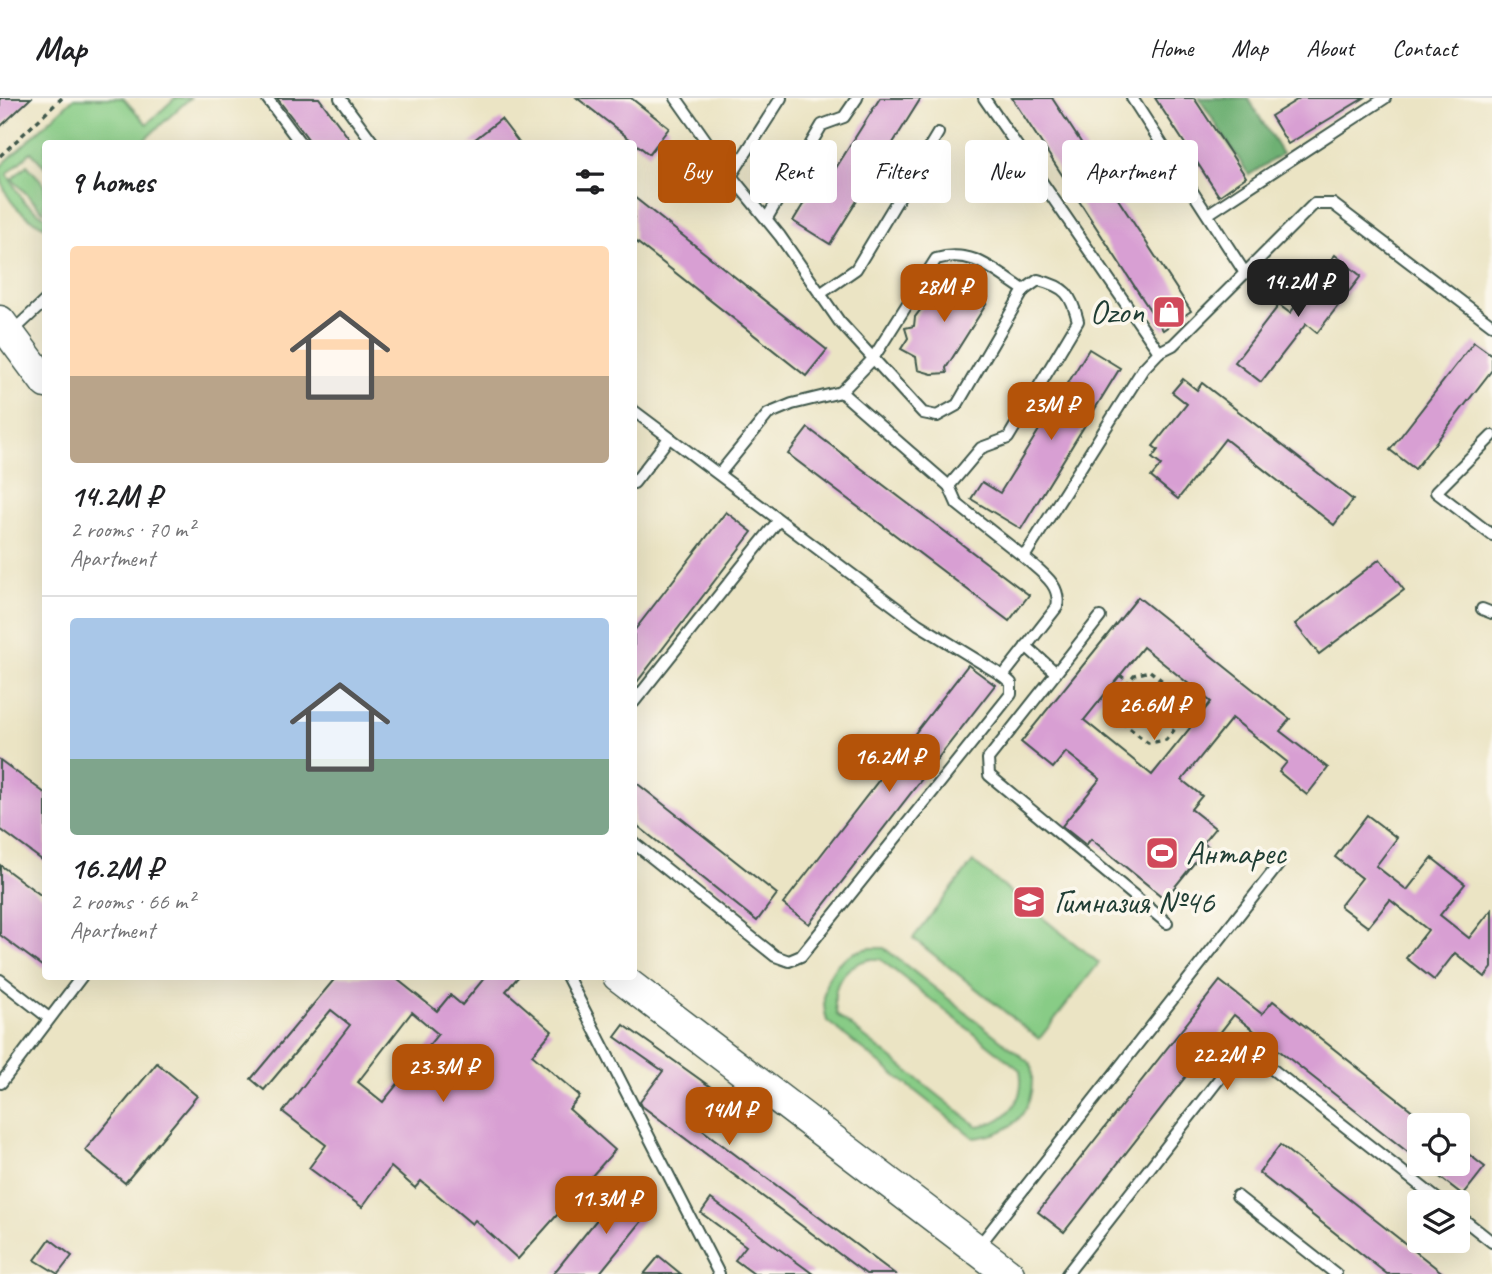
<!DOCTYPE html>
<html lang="en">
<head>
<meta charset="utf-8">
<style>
  :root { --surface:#fff; --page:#f2f2f2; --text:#202124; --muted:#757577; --line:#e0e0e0; --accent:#b45309 }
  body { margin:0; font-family:Caveat,sans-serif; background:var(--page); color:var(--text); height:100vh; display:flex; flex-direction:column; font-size:26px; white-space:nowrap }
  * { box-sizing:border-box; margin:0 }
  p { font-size:23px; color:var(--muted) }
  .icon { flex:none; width:38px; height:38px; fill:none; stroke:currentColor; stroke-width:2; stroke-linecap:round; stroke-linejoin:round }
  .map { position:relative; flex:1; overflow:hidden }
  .side { position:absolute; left:42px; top:42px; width:595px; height:840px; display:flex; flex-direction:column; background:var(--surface); border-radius:7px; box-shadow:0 7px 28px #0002 }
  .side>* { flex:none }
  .top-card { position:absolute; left:658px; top:42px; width:665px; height:63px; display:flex; gap:14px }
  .buttons { position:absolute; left:1407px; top:1015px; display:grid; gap:14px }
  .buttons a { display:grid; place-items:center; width:63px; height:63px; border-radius:7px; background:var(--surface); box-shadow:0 7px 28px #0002; font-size:35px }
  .price { position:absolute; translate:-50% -60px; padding:0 16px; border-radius:14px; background:var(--accent); color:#fff; font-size:23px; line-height:46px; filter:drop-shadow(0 2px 4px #0008) }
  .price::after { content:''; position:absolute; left:50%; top:42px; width:21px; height:16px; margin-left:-10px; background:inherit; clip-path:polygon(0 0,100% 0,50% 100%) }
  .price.on { background:#222; color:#fff }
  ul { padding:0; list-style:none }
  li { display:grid; align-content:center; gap:14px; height:371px; padding:0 28px }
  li+li { border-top:2px solid var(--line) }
  li span { display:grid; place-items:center; height:217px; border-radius:7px; color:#555 }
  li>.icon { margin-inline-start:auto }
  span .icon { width:126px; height:126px; fill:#fffc; stroke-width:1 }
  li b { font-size:30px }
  h2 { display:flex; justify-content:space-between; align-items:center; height:84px; padding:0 28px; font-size:30px }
  .chip { padding:0 24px; border-radius:7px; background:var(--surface); box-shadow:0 7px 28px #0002; font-size:24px; line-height:63px }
  .chip.on { background:var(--accent); color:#fff }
  header { display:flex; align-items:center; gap:42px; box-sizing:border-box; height:98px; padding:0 35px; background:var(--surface); border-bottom:2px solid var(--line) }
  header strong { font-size:33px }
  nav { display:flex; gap:38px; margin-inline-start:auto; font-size:24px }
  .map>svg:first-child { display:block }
  .green { fill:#88cc86; stroke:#54845d; stroke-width:2; fill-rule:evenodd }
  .forest { fill:#6eb073; stroke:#467654; stroke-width:2 }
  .building { fill:#d89fd3; fill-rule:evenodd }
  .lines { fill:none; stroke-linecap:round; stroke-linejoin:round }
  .lane-casing { stroke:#3e564a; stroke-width:14 }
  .secondary-casing { stroke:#3e564a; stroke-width:33 }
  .path { stroke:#3e564a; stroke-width:3.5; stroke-dasharray:5 5; stroke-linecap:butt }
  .lane { stroke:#fff; stroke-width:10 }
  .secondary { stroke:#fff; stroke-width:30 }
  .labels { text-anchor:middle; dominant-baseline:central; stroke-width:7; stroke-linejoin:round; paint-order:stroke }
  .poi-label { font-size:33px; fill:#1f3d34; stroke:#fbf7ec; text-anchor:start }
</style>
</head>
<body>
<header>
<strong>Map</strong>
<nav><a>Home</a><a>Map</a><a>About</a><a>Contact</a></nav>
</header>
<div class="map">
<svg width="1492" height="1176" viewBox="0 0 1492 1176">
  <rect width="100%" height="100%" fill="#fbf7ec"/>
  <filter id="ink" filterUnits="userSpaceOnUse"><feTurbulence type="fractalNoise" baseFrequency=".0143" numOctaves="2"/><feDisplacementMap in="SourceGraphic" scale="14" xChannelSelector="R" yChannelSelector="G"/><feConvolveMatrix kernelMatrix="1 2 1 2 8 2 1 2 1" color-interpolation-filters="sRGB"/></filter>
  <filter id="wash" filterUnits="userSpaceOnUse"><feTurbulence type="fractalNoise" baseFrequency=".00686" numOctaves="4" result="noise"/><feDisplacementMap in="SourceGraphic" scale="28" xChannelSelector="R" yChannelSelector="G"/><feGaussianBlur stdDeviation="1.57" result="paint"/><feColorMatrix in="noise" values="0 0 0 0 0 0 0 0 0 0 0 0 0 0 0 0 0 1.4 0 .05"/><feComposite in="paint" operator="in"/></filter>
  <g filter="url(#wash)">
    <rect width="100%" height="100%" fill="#ebe4c4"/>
    <g class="green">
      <path d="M74 0H123L147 26 175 0H190L141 45 46 46 45 69 31 54 7 76 24 104 45 119V129C20 117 0 99 0 69Z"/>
      <polygon points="27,67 45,87 44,114 12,81"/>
      <polygon points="973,764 1099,865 1039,941 913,840"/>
      <path d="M870 850H884L1031 966C1037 1010 1018 1035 974 1040L827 923C817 887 832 857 870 850ZM871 861H880L1020 972C1026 1002 1007 1025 977 1028L837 917C829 889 843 867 871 861Z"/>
    </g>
    <polygon class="forest" points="1199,0 1248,0 1282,56 1249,77"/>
    <g id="blocks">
      <g class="building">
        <polygon points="0,0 31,0 0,29"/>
        <polygon points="277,0 319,0 353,46 312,46"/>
        <polygon points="577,0 631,0 669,30 649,56"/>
        <polygon points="880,0 921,0 830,146 793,123 821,77 829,81"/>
        <polygon points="1012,0 1052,0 1191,213 1163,232"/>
        <polygon points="1155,0 1194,0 1246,79 1219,98"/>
        <polygon points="1300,0 1364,0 1288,46 1271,18"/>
        <polygon points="501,21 520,46 469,46"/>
        <polygon points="634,99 827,252 806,278 634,142"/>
        <polygon points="1335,157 1361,178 1317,235 1306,226 1261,284 1235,264 1279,207 1290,215"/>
        <polygon points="945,177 960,186 973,179 987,205 946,270 947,275 932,276 918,272 916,259 901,251 908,240 905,230 914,228 915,219 931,198 928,190 938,189"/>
        <polygon points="1474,244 1492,257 1492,272 1415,371 1390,352"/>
        <polygon points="1089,251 1120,270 1021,431 971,401 982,384 1000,395"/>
        <polygon points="1183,281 1197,292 1202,285 1353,402 1334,427 1225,341 1178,401 1151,379 1161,367 1152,360 1158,352 1153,348 1187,306 1172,294"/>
        <polygon points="808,330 1029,497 1009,523 788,356"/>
        <polygon points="726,414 752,434 634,588 634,533"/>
        <polygon points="1380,461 1404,492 1319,556 1295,526"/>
        <path d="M1138 499 1290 621 1280 633 1328 670 1307 697 1279 674 1287 664 1232 620 1182 682 1202 698 1191 711 1215 730 1203 745 1208 748 1165 801 1091 741 1086 747 1062 728 1100 681 1066 654 1053 670 1021 644ZM1143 549 1211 604 1152 677 1084 622Z"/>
        <polygon points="968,567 995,587 809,826 783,806"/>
        <polygon points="0,662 46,696 46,765 0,731"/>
        <polygon points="634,683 777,796 757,823 634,725"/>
        <polygon points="1367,717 1397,740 1376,768 1407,792 1432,760 1465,786 1440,817 1469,840 1492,811 1492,870 1485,879 1455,855 1434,882 1406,860 1428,832 1390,802 1368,829 1340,808 1362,780 1335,759"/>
        <polygon points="0,767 46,801 46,871 0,837"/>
        <path d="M337 878H393L437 913 450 897 462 907 486 878H519L506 893 552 933 532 957 580 998 569 1011 615 1052 518 1161 475 1122 472 1126 421 1083 415 1090 391 1069 362 1109 309 1070 326 1047 283 1014 350 927 331 912 264 992 251 981ZM412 914 438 936 383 1004 358 984Z"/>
        <polygon points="1220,883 1262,916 1273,903 1419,1018 1419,1063 1234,917 1064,1134 1038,1114"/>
        <polygon points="624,927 712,990 689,1022 895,1176 866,1176 642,1008 640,1004 663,973 615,939"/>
        <polygon points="157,965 197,998 125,1085 85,1052"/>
        <polygon points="1280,1047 1444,1176 1387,1176 1259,1075"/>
        <polygon points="1458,1048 1485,1069 1463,1097 1423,1066 1458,1066"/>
        <polygon points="623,1089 651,1112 599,1176 553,1176"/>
        <polygon points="711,1101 813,1176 754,1176 735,1162 746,1148 701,1115"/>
        <polygon points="50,1141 72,1158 58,1176 35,1162"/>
        <polygon points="659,1158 681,1176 644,1176"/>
      </g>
    </g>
  </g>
  <g filter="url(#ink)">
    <use href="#blocks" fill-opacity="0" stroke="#3e564a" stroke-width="2"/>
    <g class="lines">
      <defs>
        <g id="lane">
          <polyline points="267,0 301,46"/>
          <polyline points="340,0 374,46"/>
          <path d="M676 0 731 78 780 138 839 223 923 315 937 318 957 307 1024 192 1038 182C1066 189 1071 196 1078 223L1008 340 981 350 949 388"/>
          <polyline points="984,0 1159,254"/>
          <polyline points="1132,0 1245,175"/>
          <polyline points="731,78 781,0"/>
          <polyline points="1208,116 1385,0"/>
          <polyline points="767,120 822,27 844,19 857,0"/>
          <polyline points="820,196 856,171 938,35"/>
          <polyline points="12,234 46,202"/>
          <polyline points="841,294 949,388 957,406 1024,459"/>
          <polyline points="634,313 918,526 1003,578 1011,585 1011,596 801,858 789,863 775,858 634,745"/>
          <polyline points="1492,338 1436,394 1492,437"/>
          <path d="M720 375 768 316 792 306 841 294 872 262 936 161C973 150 994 173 1024 192"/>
          <polyline points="634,385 669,340"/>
          <polyline points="1482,511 1492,515"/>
          <polyline points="1026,548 1056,575 1100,519"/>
          <polyline points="1056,575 988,661 989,677 1167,825"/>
          <path d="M1003 578 1057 509C1062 486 1040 474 1024 459L1143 271 1159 254 1173 247 1314 106H1333L1492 227"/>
          <polyline points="634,604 778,423"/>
          <polyline points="567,878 719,1176"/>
          <polyline points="0,882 49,920"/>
          <polyline points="1,985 82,878"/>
          <polyline points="1237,1098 1336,1176"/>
          <polyline points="1458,1117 1492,1144"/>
          <polyline points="978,1149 1279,766"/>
          <polyline points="1067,1176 1244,949 1441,1104"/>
        </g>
        <g id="secondary">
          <polyline points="0,223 46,285"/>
          <polyline points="618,878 1009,1176"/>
        </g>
      </defs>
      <use href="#lane" class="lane-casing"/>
      <use href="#secondary" class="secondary-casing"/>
      <g class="path">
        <polyline points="0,58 62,0"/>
        <polygon points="1150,573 1186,602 1186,617 1166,642 1148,645 1114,618 1114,602 1134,577"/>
        <polyline points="1120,577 1128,584"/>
      </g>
      <use href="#lane" class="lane"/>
      <use href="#secondary" class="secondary"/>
    </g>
  </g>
  <defs>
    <symbol id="shop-square" viewBox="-11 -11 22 22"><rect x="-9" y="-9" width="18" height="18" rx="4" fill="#d1495b" stroke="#fbf7ec"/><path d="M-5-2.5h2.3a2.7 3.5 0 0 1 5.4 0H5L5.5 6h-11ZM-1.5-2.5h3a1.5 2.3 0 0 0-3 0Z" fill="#fff"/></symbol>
    <symbol id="stadium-square" viewBox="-11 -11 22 22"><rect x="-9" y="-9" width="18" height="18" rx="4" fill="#d1495b" stroke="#fbf7ec"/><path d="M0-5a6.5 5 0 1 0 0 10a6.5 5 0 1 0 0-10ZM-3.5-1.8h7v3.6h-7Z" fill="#fff"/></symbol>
    <symbol id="school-square" viewBox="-11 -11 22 22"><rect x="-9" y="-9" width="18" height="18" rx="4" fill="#d1495b" stroke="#fbf7ec"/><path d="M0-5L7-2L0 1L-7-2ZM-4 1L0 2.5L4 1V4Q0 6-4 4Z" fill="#fff"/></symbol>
  </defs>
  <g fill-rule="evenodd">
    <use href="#shop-square" x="1150" y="195" width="38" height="38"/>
    <use href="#stadium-square" x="1143" y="736" width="38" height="38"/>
    <use href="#school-square" x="1010" y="785" width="38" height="38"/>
  </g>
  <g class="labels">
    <g class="poi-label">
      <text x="1144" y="214" text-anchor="end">Ozon</text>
      <text x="1186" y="755">Антарес</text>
      <text x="1054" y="804">Гимназия №46</text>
    </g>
  </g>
</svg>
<div class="buttons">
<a><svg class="icon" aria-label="locate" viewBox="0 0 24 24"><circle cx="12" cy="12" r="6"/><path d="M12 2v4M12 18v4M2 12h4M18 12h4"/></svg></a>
<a><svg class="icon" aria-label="layers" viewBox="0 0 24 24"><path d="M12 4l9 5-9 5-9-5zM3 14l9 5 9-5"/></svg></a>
</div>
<b class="price on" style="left:1298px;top:221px">14.2M ₽</b>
<b class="price" style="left:944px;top:226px">28M ₽</b>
<b class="price" style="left:1051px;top:344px">23M ₽</b>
<b class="price" style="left:1154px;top:644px">26.6M ₽</b>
<b class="price" style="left:889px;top:696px">16.2M ₽</b>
<b class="price" style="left:1227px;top:994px">22.2M ₽</b>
<b class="price" style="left:443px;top:1006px">23.3M ₽</b>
<b class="price" style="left:729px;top:1049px">14M ₽</b>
<b class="price" style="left:606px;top:1138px">11.3M ₽</b>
<div class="top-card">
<a class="chip on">Buy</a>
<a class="chip">Rent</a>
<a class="chip">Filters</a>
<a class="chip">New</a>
<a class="chip">Apartment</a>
</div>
<section class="side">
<h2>9 homes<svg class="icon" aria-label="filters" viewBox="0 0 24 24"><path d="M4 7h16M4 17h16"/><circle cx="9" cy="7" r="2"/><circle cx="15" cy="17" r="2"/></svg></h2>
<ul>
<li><span style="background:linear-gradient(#ffd9b3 60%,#b9a48a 0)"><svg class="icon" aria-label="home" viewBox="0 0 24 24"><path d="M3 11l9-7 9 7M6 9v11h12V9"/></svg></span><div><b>14.2M ₽</b><p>2 rooms · 70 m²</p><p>Apartment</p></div></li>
<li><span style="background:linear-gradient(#a9c7e8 65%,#7fa58c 0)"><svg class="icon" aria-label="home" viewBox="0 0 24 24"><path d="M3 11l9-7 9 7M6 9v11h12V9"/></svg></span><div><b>16.2M ₽</b><p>2 rooms · 66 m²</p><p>Apartment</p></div></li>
</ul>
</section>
</div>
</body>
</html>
